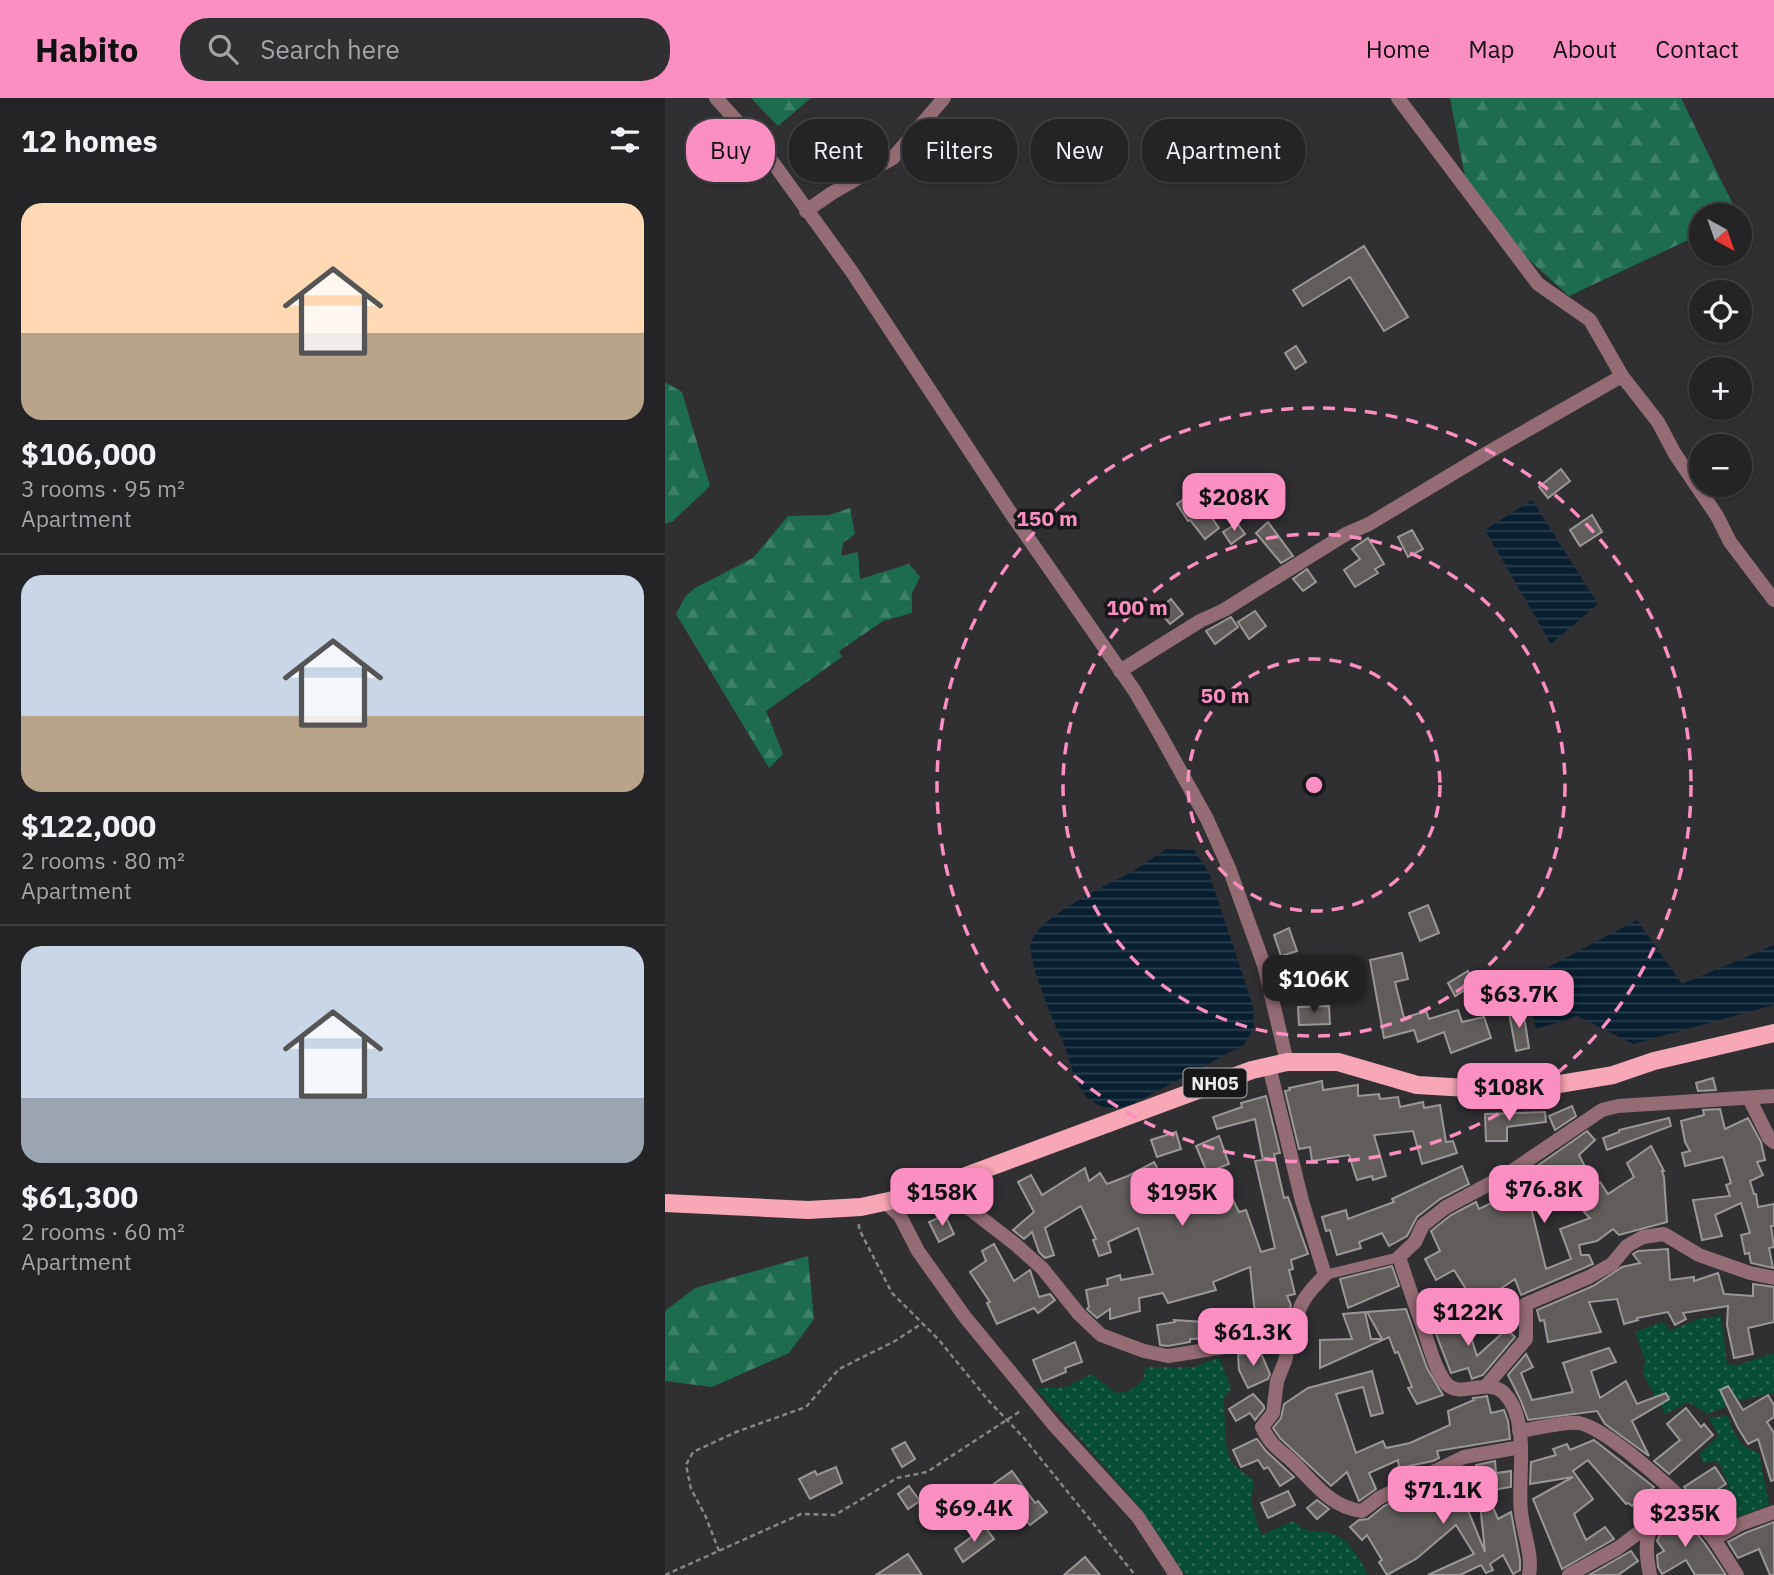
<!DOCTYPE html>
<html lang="en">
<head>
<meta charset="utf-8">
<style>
  :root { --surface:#242426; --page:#303032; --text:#f1f3f6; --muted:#a3a4a7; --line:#414143; --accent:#fc8fc1 }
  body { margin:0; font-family:"IBM Plex Sans",sans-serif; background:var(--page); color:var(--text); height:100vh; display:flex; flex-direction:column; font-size:26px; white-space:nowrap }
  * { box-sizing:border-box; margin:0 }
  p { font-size:23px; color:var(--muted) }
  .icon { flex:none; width:38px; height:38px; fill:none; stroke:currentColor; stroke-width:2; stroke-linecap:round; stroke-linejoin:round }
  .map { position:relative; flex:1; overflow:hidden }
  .panel { display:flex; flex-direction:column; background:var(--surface); width:665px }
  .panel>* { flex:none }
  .top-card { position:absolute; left:21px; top:21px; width:665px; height:63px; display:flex; gap:14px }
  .needle { width:46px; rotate:140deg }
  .controls { position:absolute; left:1024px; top:105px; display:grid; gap:14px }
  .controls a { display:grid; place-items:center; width:63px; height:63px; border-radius:50%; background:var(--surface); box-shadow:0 2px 5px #0004,0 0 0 2px var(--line); font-size:35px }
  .price { position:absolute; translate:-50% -60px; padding:0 16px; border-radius:14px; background:var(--accent); color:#111; font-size:23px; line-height:46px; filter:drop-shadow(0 2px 4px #0008) }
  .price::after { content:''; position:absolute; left:50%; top:42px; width:21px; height:16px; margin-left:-10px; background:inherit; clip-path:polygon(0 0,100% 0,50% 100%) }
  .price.active { background:#222; color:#fff }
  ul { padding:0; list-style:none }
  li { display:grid; align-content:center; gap:14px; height:371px; padding:0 21px }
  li+li { border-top:2px solid var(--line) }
  li span { display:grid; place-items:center; height:217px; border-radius:21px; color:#555 }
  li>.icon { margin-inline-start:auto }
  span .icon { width:126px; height:126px; fill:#fffc; stroke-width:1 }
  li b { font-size:30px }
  h2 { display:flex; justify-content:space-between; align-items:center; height:84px; padding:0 21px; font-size:30px }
  .chip { padding:0 24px; border-radius:28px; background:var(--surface); box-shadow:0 2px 5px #0004,0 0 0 2px var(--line); font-size:24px; line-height:63px }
  .chip.active { background:var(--accent); color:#111 }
  header { display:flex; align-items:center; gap:42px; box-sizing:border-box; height:98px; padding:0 35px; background:var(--accent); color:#111 }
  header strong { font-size:33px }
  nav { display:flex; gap:38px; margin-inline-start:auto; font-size:24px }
  .search { width:490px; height:63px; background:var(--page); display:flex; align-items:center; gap:18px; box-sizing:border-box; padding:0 24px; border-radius:28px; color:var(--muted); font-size:26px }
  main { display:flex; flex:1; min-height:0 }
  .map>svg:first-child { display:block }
  .grass { fill:url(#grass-dots) }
  .forest { fill:url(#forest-firs) }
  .water { fill:url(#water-rules) }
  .building { fill:#605d5a; stroke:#9b9794; stroke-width:2 }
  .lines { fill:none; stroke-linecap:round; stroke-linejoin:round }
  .path { stroke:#868688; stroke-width:2.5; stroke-dasharray:5 3.5; stroke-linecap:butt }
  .service { stroke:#946c73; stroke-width:10 }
  .minor { stroke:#946c73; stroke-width:14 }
  .primary { stroke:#f8a7b6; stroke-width:18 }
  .ring { fill:none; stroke:#fc8fc1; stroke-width:3.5; stroke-dasharray:12 9 }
  .labels { text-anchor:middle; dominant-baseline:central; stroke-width:7; stroke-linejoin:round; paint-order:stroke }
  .shield { fill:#18181a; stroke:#aeaeb0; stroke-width:2 }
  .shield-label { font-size:18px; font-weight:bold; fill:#eeeef0 }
  .centre { fill:#fc8fc1; stroke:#18181a; stroke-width:3.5 }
  .ring-label { font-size:21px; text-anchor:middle; font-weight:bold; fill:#fc8fc1; stroke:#18181a; stroke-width:7; stroke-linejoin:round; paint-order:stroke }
</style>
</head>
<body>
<header>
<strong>Habito</strong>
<div class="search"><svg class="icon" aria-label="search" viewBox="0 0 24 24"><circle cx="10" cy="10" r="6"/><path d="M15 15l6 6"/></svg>Search here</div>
<nav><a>Home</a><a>Map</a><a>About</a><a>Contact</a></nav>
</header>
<main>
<section class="panel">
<h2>12 homes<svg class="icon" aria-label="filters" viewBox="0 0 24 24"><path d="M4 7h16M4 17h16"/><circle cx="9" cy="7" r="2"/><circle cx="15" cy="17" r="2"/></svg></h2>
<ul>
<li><span style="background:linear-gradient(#ffd9b3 60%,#b9a48a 0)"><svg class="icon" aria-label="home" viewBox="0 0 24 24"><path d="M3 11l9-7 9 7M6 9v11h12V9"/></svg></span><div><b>$106,000</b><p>3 rooms · 95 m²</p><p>Apartment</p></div></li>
<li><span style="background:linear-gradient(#c9d6e8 65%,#b9a48a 0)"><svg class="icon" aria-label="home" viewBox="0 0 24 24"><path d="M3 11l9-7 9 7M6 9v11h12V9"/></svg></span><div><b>$122,000</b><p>2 rooms · 80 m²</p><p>Apartment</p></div></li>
<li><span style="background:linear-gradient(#c9d6e8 70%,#9aa5b1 0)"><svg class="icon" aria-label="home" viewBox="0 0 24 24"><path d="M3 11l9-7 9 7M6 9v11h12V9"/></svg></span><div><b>$61,300</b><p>2 rooms · 60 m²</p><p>Apartment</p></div></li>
</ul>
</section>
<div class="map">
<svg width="1109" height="1477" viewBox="0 0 1109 1477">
  <defs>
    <pattern id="grass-dots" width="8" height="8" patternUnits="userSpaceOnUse" patternTransform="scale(1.75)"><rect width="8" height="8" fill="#084e35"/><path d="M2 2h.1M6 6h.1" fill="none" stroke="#2c6853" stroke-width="1.8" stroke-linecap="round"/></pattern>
    <pattern id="forest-firs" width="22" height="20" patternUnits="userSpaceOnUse" patternTransform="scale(1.75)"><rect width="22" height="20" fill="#1c6c4d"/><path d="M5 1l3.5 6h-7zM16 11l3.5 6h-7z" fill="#3d8167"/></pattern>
    <pattern id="water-rules" width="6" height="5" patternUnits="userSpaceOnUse" patternTransform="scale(1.75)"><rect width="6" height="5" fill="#081f31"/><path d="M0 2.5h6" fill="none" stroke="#2c404f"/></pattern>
  </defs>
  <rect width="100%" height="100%" fill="#303033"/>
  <g class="grass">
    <polygon points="1056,1218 1062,1266 1072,1267 1109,1255 1109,1295 1074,1302 1043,1316 1023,1304 1000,1316 978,1276 980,1262 970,1234 998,1224 1004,1233 1036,1220"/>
    <path d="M554 1259 566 1291 558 1301C562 1321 556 1352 570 1368 575 1373 583 1377 589 1382L586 1405 596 1437 628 1423C645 1439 649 1430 668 1436 686 1442 695 1462 703 1477H520L477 1412 371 1290H400L426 1276 451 1295 466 1292 479 1281 480 1269H530Z"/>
    <path d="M1062 1318C1070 1336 1073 1349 1094 1355L1104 1407 1062 1424 1045 1401 1064 1388 1053 1363 1039 1365 1034 1356 1054 1338 1044 1320Z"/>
  </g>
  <g class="forest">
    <polygon points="86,0 146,0 113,28"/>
    <polygon points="785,0 1016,0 1073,117 1036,117 1036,136 904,198 840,140 800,79"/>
    <polygon points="0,284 17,294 45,388 8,423 0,426"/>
    <polygon points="185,410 190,436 178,445 176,458 193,454 195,481 244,466 255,479 247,495 247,515 218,523 174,553 177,559 101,613 118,656 104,670 11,516 20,499 30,490 88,460 123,418 164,417"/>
    <polygon points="143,1158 149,1221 124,1255 47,1289 0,1283 0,1213 30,1190"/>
  </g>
  <g class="water">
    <polygon points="867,402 933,506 886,546 820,432"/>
    <path d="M501 751 529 752 544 775 588 908 589 929 579 947 468 1006 444 1012C438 1009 430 1006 425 1002 407 987 406 959 396 940 388 924 361 858 366 844 374 819 438 789 461 777 475 769 488 760 501 751Z"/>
    <polygon points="972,822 1017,886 1109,847 1109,907 968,946 912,918 871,931 866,909 850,901 859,882"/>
  </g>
  <g class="building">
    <polygon points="699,148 743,219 719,233 685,179 638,208 628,192"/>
    <polygon points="631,248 641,264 630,271 620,255"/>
    <polygon points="896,371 905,383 883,400 874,389"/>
    <polygon points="527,395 542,417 544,416 554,430 540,441 525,422 523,423 512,406"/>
    <polygon points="927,417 937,434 915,448 905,432"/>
    <polygon points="603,424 628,458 616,465 591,435"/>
    <polygon points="572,425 580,436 566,446 558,434"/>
    <polygon points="747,432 758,451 743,459 733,439"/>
    <polygon points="703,440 719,466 710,471 713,475 690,489 679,472 695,461 687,451"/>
    <polygon points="642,471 651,484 638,493 628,481"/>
    <polygon points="506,501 518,516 505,526 493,512"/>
    <polygon points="590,513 601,528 584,541 573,524"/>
    <polygon points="566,519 573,529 550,546 541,533"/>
    <polygon points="763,807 774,835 755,843 744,815"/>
    <polygon points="624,830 632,853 616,858 609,837"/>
    <polygon points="737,855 743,881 730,884 739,920 761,913 764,921 793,912 797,924 819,919 826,940 786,955 779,934 753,944 749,932 719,940 705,862"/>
    <polygon points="803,873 810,886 790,898 783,885"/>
    <polygon points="664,908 665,926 634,927 633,909"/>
    <polygon points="858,912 864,950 851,953 844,915"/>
    <polygon points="1048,980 1051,992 1033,993 1031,985"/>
    <polygon points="657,983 658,992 693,987 693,998 714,996 715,1001 733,999 735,1009 758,1004 759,1010 775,1007 781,1044 788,1043 792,1055 757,1066 748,1033 709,1037 721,1078 708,1082 707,1078 692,1082 684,1057 647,1063 645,1049 634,1051 620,993 625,992 624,990"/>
    <polygon points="601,998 615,1055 609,1056 619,1100 623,1099 643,1156 626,1162 628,1171 624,1172 630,1196 622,1198 626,1207 624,1213 611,1217 613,1229 609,1232 595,1234 589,1207 585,1169 548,1184 551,1192 503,1205 498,1195 474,1200 475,1213 445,1221 445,1211 432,1220 422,1211 424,1209 421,1192 443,1187 442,1181 455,1177 456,1182 488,1176 473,1130 443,1144 446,1154 434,1158 428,1142 431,1141 416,1108 380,1130 389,1157 380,1160 374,1154 367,1134 359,1141 348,1132 369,1114 353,1084 366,1077 377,1097 420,1070 424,1083 435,1075 442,1086 463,1078 489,1064 507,1097 531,1084 530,1082 542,1074 531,1048 554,1038 564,1066 543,1074 562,1105 568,1102 574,1114 581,1112 596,1154 610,1150 590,1063 598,1062 590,1021 552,1031 548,1019 577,1009 576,1005"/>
    <polygon points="907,1008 911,1018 890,1032 884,1018"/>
    <polygon points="1055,1011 1060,1031 1083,1020 1096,1044 1100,1062 1092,1064 1098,1077 1085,1083 1089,1096 1091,1096 1093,1109 1109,1106 1109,1128 1106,1128 1109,1149 1104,1150 1108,1170 1086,1165 1084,1155 1080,1156 1076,1137 1085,1135 1076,1105 1050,1117 1057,1138 1037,1142 1028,1102 1065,1098 1061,1087 1066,1085 1058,1059 1020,1068 1017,1055 1025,1053 1020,1044 1016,1023 1039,1017 1038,1012"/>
    <polygon points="880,1014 881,1024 842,1029 842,1043 821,1043 820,1016"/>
    <polygon points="1004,1020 1006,1028 942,1052 938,1040 954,1034 954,1032"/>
    <polygon points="922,1033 930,1042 914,1057 930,1088 935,1084 943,1096 969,1079 962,1065 986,1048 999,1073 997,1073 999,1079 1002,1124 954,1137 948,1131 932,1143 914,1147 916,1157 924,1157 928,1166 856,1197 850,1181 811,1207 789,1172 771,1182 760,1161 775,1153 766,1133 786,1117 811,1104 814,1111 841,1098 836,1091 858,1077 881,1171 906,1161 895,1131 925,1120 919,1114 925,1108 907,1082 884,1100 872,1068"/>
    <polygon points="511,1034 516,1051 492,1059 486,1042"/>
    <polygon points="797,1068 804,1086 775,1101 752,1119 742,1138 724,1148 717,1135 694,1144 696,1150 672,1157 665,1132 661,1133 657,1119 681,1112 683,1121 729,1104 727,1101"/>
    <polygon points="280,1117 289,1136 274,1144 264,1124"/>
    <polygon points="329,1146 349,1183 365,1172 374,1199 385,1196 390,1202 373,1215 369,1210 332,1226 322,1205 325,1204 305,1174 321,1163 317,1153"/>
    <polygon points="1003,1151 1005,1182 1029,1179 1029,1183 1053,1175 1059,1196 1088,1198 1088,1186 1109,1189 1109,1224 1083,1230 1088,1256 1069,1260 1062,1227 1063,1208 1018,1215 1021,1221 1010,1227 1003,1214 972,1220 973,1222 959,1226 952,1201 924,1204 936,1234 883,1244 879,1222 875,1223 872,1212 928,1188 957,1169 975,1165 968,1156 973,1153"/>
    <polygon points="727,1168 734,1188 683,1210 675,1181"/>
    <polygon points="741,1211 762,1270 778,1297 752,1306 743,1290 747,1289 733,1254 730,1255 724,1239 655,1270 655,1242 687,1241 678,1216 700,1214 706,1241 717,1241 702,1214"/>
    <polygon points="800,1220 812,1258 842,1231 850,1239 818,1277 809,1280 807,1281 803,1270 786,1275 768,1228"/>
    <polygon points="509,1222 556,1225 555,1240 525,1241 525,1244 503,1248 495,1247 492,1227 510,1224"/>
    <polygon points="410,1244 417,1264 400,1270 401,1274 377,1284 368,1262"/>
    <polygon points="944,1250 951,1264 926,1273 935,1300 961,1283 972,1306 1001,1295 1004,1301 967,1323 984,1358 940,1326 932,1313 863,1322 856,1303 843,1277 861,1256 868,1269 856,1275 867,1302 908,1294 898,1265"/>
    <polygon points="595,1253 605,1276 603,1281 583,1290 574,1272 573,1257"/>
    <polygon points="707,1273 718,1315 706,1318 698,1289 671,1296 691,1355 718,1343 721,1350 745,1345 785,1327 783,1313 809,1302 808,1300 817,1299 822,1298 826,1315 839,1312 843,1323 845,1341 772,1353 774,1360 768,1363 734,1370 733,1362 704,1375 711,1391 694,1403 682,1374 666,1388 615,1340 608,1330 616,1320 619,1306 643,1290"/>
    <polygon points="1063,1288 1078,1312 1103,1297 1109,1307 1109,1319 1102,1324 1109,1335 1109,1382 1106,1383 1093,1341 1083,1346 1073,1330 1055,1292"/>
    <polygon points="588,1296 599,1308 599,1311 590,1322 585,1315 571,1323 564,1311"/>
    <polygon points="1021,1310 1036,1329 1039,1326 1048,1337 1004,1376 989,1363 1015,1342 1002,1326"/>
    <polygon points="591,1341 592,1341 601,1353 629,1379 615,1388 603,1369 599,1371 593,1362 576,1369 568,1352"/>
    <polygon points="929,1342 989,1389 967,1408 963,1405 961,1406 923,1362 908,1373 928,1401 909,1416 921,1442 940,1429 949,1441 897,1471 868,1401 908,1379 865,1386 866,1364 891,1357 888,1351 902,1346 905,1352"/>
    <polygon points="240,1344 250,1361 237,1369 227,1351"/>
    <polygon points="830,1363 831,1375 846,1373 846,1389 821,1393 833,1421 846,1414 855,1462 855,1472 848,1476 838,1457 825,1466 828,1472 821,1475 816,1467 795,1477 763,1477 809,1456 791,1427 751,1461 722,1477 714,1464 717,1462 702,1437 697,1442 685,1429 694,1422 703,1421 719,1408 750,1393 754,1400 776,1387 775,1385 789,1378 820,1454 811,1367"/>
    <polygon points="171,1369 177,1385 145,1401 134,1381 150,1373 152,1377"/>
    <polygon points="1050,1369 1061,1386 1041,1399 1060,1424 1051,1429 1019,1389"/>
    <polygon points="347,1373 370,1405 373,1403 382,1414 365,1427 345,1401 336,1407 323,1390"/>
    <polygon points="244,1388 255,1403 243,1411 233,1396"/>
    <polygon points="275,1389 287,1407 273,1416 261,1398"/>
    <polygon points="623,1393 630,1407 603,1420 596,1405"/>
    <polygon points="652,1402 664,1411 652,1421 642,1410"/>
    <polygon points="1013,1412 1041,1447 1061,1477 1030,1477 1021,1462 997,1476 993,1469 992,1457 999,1453 992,1443 998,1430"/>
    <polygon points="1109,1424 1109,1477 1105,1477 1094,1451 1073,1460 1063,1444 1080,1435"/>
    <polygon points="320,1429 329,1441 298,1464 290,1451"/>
    <polygon points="966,1453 973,1463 953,1477 924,1477"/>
    <polygon points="243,1456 257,1477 211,1477"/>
    <polygon points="420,1459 435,1477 399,1477"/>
  </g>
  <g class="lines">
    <g class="path">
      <polyline points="194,1126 194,1131 227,1195 274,1242 323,1302 359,1340 470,1477"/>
      <polyline points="54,1453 40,1417 26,1391 21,1367 28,1354 71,1334 141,1309 174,1271 230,1243 256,1226"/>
      <polyline points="0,1477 136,1416 170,1417 232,1380 262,1374 357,1312"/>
    </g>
    <polyline class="service" points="660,1177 734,1159"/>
    <g class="minor">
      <polyline points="51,0 101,55 187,174 345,414 469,592 492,631 542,721 564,770 599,867 622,964"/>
      <polyline points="733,0 873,186 925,222 957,278 993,324 1010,356 1052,418 1065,444 1109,502"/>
      <polyline points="141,113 167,95 228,60 279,0"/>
      <polyline points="455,573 535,523 559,512 681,436 704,426 822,355 957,278"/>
      <polyline points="1084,1000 1104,1040 1109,1044"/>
      <path d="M275 1088 350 1146 377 1170 414 1216 436 1237 479 1253 503 1258 612 1241C641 1227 625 1225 639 1202 644 1193 653 1185 660 1177L637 1103 604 968"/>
      <polyline points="220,1104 235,1118 253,1153 300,1219 389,1327 473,1419 511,1477"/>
      <path d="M627 1233 620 1263 612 1283 608 1315 597 1329C607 1350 615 1351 630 1366 650 1386 667 1410 697 1413L714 1400 799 1359 856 1349"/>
      <polyline points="821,1288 861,1241 861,1206 924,1179 947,1166 962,1148 978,1139 999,1136 1034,1157 1085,1175 1109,1180"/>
      <path d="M854 1333C868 1331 902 1323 914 1325 940 1330 993 1379 1014 1398 985 1427 976 1434 985 1477"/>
      <polyline points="1014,1398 1049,1441 1076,1426 1109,1414"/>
      <polyline points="1049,1441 1072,1477"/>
      <path d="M864 1477C868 1456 858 1435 856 1414 852 1379 866 1322 839 1295 820 1278 794 1303 780 1284 770 1270 765 1251 760 1235 751 1209 742 1184 734 1159L750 1144 758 1127 781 1109 841 1077 937 1012 953 1008 1109 998"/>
      <polyline points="904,1477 953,1450 985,1426"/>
    </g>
    <polyline class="primary" points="0,1105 143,1112 196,1109 247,1098 587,972 622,964 673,964 752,987 853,993 948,977 989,963 1109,935"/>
  </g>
  <g class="ring">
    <circle cx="649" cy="687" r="126"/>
    <circle cx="649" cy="687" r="251"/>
    <circle cx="649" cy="687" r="377"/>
  </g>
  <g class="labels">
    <rect class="shield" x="518.5" y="970.5" width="63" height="29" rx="5"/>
    <g class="shield-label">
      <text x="550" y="985">NH05</text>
    </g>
  </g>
  <circle cx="649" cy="687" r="10" class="centre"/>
  <g class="ring-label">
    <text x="382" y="428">150 m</text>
    <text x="472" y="517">100 m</text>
    <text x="560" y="605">50 m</text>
  </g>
</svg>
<div class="controls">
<a><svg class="needle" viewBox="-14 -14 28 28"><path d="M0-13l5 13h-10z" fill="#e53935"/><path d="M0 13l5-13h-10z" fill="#a3a4a7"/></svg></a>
<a><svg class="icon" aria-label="locate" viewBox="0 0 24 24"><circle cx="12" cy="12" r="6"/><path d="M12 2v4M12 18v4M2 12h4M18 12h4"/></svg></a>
<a>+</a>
<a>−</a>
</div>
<b class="price" style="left:569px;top:435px">$208K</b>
<b class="price active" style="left:649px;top:917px">$106K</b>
<b class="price" style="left:854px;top:932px">$63.7K</b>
<b class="price" style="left:844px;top:1025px">$108K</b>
<b class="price" style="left:879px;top:1127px">$76.8K</b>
<b class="price" style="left:277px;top:1130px">$158K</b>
<b class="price" style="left:517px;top:1130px">$195K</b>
<b class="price" style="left:803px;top:1250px">$122K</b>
<b class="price" style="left:588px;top:1270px">$61.3K</b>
<b class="price" style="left:778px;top:1428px">$71.1K</b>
<b class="price" style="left:309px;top:1446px">$69.4K</b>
<b class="price" style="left:1020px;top:1451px">$235K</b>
<div class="top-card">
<a class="chip active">Buy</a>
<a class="chip">Rent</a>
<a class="chip">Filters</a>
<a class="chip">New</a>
<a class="chip">Apartment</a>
</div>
</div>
</main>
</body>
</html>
